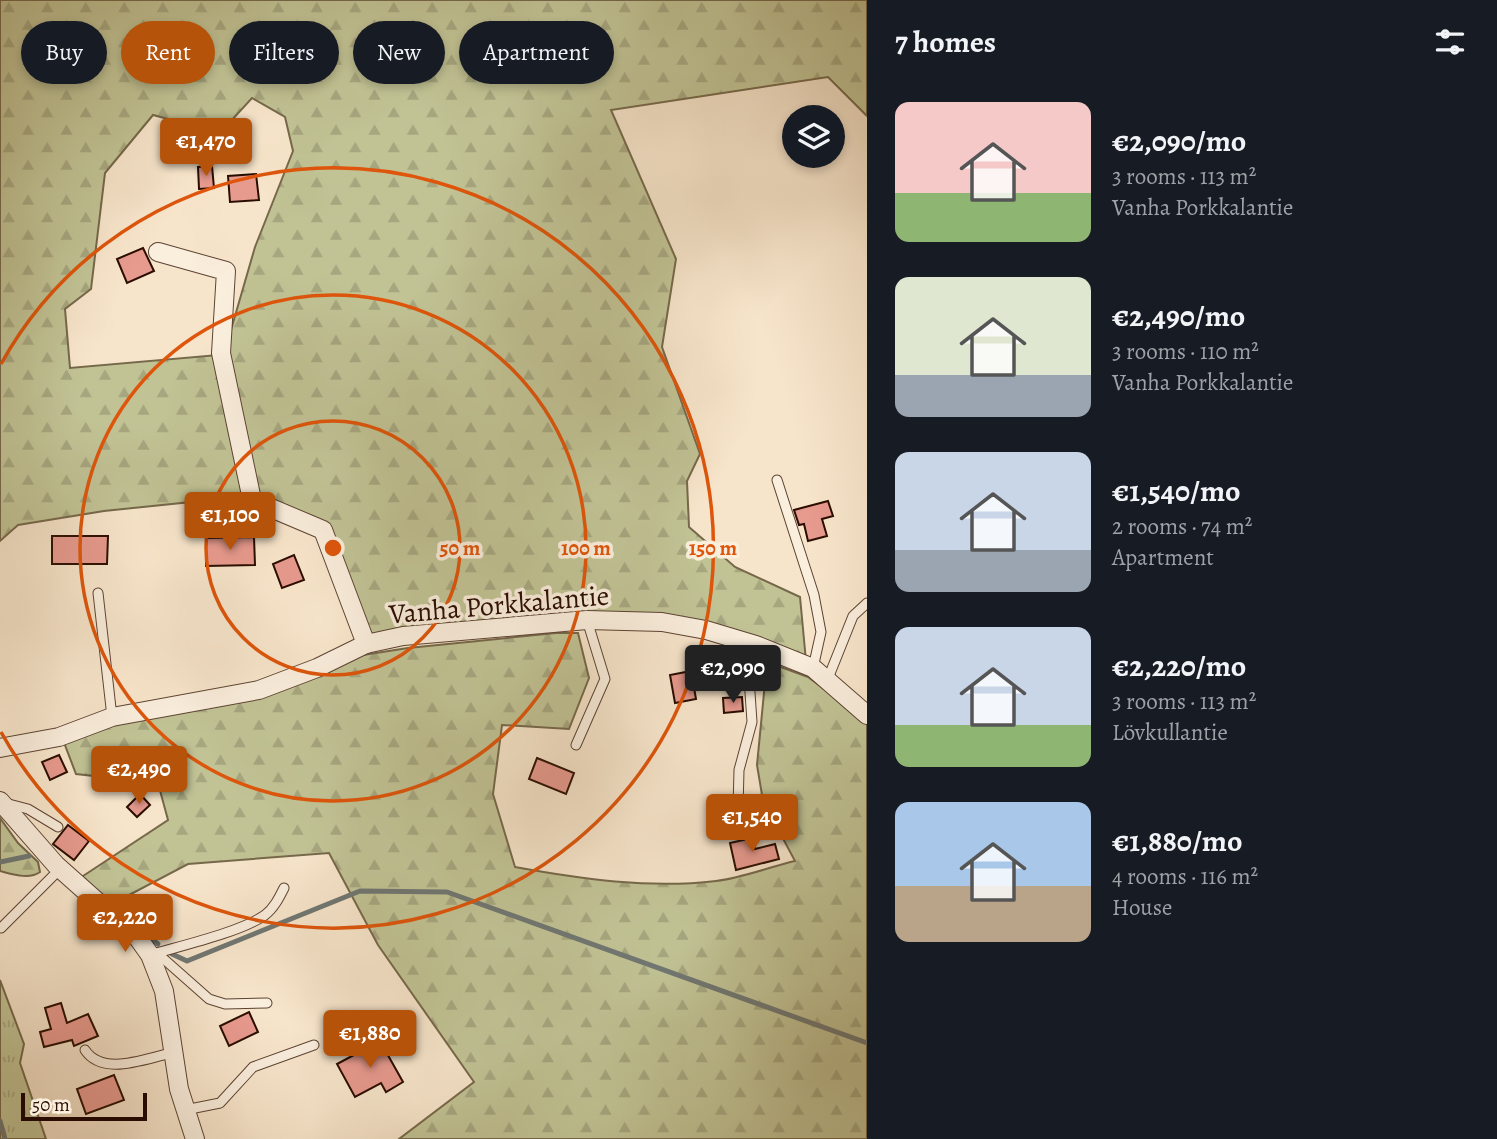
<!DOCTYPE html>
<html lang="en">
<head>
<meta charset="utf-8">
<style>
  :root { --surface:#171b24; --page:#20242c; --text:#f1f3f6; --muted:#9ea1a6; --accent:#b45309 }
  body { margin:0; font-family:Alegreya,serif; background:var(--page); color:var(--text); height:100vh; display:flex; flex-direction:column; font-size:26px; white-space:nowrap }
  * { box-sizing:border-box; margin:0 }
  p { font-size:23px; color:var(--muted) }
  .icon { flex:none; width:38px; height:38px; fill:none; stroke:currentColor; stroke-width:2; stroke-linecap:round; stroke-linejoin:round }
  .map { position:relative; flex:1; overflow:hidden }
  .sheet { display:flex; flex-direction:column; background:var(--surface); width:630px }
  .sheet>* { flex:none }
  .guide { position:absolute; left:21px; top:21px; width:665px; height:63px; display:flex; gap:14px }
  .fabs { position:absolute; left:782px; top:105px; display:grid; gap:14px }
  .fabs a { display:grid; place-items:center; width:63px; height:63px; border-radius:50%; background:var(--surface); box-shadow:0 4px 10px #0003; font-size:35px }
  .scale { position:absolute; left:21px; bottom:18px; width:126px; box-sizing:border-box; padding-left:7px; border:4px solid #2a0d00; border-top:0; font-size:19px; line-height:24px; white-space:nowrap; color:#2a0d00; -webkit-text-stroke:5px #faeedd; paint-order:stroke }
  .price { position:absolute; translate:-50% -60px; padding:0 16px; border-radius:7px; background:var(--accent); color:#fff; font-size:23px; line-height:46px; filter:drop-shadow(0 2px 4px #0008) }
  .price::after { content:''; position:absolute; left:50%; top:42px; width:21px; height:16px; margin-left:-10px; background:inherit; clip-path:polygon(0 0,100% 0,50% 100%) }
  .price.on { background:#222; color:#fff }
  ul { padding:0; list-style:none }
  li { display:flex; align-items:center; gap:21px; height:175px; padding:0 28px }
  li span { display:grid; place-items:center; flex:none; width:196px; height:140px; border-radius:14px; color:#555 }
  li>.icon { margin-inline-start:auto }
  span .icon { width:84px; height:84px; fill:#fffc; stroke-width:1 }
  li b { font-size:30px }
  h2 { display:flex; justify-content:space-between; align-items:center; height:84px; padding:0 28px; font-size:30px }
  .pill { padding:0 24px; border-radius:32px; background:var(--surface); box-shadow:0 4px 10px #0003; font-size:24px; line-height:63px }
  .pill.on { background:var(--accent); color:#fff }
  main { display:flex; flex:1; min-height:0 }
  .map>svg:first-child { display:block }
  .grass { fill:url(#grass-tufts); stroke:#76684a; stroke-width:2 }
  .forest { fill:url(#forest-firs); stroke:#76684a; stroke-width:2 }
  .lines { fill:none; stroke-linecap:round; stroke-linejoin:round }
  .stream { stroke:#707772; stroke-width:5 }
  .building { fill:#e79a8e; stroke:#2a0d00; stroke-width:2 }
  .lane-casing { stroke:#5d4333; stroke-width:11 }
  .street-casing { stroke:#5d4333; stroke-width:20 }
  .lane { stroke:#faeedd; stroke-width:9 }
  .street { stroke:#faeedd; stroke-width:18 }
  .ring { fill:none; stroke:#de550b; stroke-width:3.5 }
  .labels { text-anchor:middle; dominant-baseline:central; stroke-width:7; stroke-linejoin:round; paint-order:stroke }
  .street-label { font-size:28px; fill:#2a0d00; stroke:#faeedd }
  .centre { fill:#de550b; stroke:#faeedd; stroke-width:3.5 }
  .ring-label { font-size:21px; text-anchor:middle; font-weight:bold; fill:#de550b; stroke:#faeedd; stroke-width:7; stroke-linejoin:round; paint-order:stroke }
</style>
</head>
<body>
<main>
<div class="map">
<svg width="867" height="1139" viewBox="0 0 867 1139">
  <defs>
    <pattern id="grass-tufts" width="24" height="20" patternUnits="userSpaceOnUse" patternTransform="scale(1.75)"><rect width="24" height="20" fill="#c1c395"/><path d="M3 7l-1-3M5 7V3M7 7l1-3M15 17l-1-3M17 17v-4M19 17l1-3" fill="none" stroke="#a6a67f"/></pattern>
    <pattern id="forest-firs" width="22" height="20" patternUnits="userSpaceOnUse" patternTransform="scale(1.75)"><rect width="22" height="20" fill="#c1c395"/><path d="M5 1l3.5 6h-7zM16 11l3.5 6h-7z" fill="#a6a67f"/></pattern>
  </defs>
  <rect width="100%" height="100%" fill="#f7e5cb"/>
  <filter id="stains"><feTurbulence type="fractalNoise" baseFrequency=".00286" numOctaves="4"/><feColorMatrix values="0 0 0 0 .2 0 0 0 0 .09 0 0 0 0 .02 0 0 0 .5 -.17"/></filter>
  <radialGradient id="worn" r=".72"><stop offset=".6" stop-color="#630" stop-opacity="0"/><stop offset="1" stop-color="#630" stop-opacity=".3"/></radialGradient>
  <polygon class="grass" points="0,980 24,1044 20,1063 46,1139 0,1139"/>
  <g class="forest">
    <polygon points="0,0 867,0 867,116 828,77 611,110 676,259 662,347 700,454 687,481 689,527 735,567 800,597 806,661 693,621 369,637 328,527 256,496 224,354 255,247 293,151 285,117 252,98 220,133 153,115 105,173 91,289 65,309 70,368 218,355 249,496 104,511 18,525 0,541"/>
    <path d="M556 633H578L589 678 569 729 502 725 493 794 515 867C581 879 649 889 716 881 742 878 769 867 795 861L763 801 757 765 767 662 808 677 867 721V1139H399L474 1082 378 945 329 853 188 864 112 904 80 878 168 820 158 783 76 774 63 740 363 655 408 648Z"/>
    <path d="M0 818 18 843 38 862 40 872C29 880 12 874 0 871Z"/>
  </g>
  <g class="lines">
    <g class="stream">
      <polyline points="0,862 29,856"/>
      <polyline points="144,933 158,944"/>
      <polyline points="172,954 187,961 360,891 447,892 867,1043"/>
      <polyline points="0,1121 5,1139"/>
    </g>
  </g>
  <g class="building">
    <polygon points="212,166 214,188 199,189 198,167"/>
    <polygon points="256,174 259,200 230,202 228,176"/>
    <polygon points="143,248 154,271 127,283 117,259"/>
    <polygon points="828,501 833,516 822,519 827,536 808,541 804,524 799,525 794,510"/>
    <polygon points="52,536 108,536 107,564 52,564"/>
    <polygon points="254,537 255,565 206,566 206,538"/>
    <polygon points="294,555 304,580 282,588 273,564"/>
    <polygon points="691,671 696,699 675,703 670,675"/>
    <polygon points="742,697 743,711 724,713 723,698"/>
    <polygon points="59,755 67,772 50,780 42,762"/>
    <polygon points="537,758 574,773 566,794 529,779"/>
    <polygon points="140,794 150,805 137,817 127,807"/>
    <polygon points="68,825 89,841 74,860 53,844"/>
    <polygon points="752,838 755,849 775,844 779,859 736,870 730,843"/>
    <polygon points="61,1003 67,1023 88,1014 98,1036 74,1046 72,1040 44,1047 40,1032 51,1029 45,1008"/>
    <polygon points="249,1012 258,1032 229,1046 220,1026"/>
    <polygon points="380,1041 403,1082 386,1092 381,1083 355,1097 337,1064"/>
    <polygon points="114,1075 124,1100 86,1114 77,1089"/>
  </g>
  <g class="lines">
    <defs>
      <g id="lane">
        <polyline points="777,480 814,595 821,632 813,668"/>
        <polyline points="98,593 112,717"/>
        <polyline points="827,681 853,616 867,603"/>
        <polyline points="576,745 605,679 587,620"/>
        <polyline points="5,803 28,809 58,827"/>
        <polyline points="738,809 739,770 752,722 749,678 756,645"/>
        <polyline points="1,928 60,869"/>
        <polyline points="157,953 209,999 225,1004 267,1003"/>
        <path d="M150 955C180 946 241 932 265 915 274 908 279 898 284 888"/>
        <path d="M85 1050C103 1077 146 1058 172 1053"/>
        <polyline points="185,1110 220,1103 253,1067 314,1045"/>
      </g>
      <g id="street">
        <polyline points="158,252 226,271 221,353 252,500 323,530 366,644"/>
        <polyline points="0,748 59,737 112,717 259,690 317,668 366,644 403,636 587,620 662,622 706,630 756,645 813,668 867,715"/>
        <polyline points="0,801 56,865 138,938 150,955 164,991 179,1089 195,1139"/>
      </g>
    </defs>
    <use href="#lane" class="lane-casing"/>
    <use href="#street" class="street-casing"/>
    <use href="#lane" class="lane"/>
    <use href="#street" class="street"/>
  </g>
  <g class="ring">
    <circle cx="333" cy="548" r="127"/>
    <circle cx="333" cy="548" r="253"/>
    <path d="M1 364A380 380 0 1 1 1 732"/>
  </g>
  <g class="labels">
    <g class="street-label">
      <text transform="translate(499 605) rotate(-5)">Vanha Porkkalantie</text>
    </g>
  </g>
  <circle cx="333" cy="548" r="10" class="centre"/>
  <g class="ring-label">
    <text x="460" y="555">50 m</text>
    <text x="586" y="555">100 m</text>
    <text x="713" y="555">150 m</text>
  </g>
  <rect width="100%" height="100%" filter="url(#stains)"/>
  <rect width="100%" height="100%" fill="url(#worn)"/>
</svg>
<div class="fabs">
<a><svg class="icon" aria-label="layers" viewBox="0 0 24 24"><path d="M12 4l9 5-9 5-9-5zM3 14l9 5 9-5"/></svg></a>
</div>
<div class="scale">50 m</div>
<b class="price" style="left:206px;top:178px">€1,470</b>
<b class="price" style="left:230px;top:552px">€1,100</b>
<b class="price on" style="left:733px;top:705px">€2,090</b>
<b class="price" style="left:139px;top:806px">€2,490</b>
<b class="price" style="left:752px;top:854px">€1,540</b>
<b class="price" style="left:125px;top:954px">€2,220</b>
<b class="price" style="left:370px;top:1070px">€1,880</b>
<div class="guide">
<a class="pill">Buy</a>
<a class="pill on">Rent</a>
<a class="pill">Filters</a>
<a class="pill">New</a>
<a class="pill">Apartment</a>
</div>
</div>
<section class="sheet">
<h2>7 homes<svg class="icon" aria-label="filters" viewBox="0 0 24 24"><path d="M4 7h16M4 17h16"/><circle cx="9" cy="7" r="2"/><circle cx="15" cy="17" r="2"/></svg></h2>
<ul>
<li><span style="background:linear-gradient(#f6c9c9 65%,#8fb573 0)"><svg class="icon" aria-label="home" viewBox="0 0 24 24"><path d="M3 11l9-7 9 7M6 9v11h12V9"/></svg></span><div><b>€2,090/mo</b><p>3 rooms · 113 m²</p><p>Vanha Porkkalantie</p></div></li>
<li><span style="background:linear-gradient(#dfe7d0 70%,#9aa5b1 0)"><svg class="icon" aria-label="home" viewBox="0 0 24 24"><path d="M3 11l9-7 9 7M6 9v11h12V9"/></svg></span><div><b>€2,490/mo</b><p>3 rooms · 110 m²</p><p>Vanha Porkkalantie</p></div></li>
<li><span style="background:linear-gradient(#c9d6e8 70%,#9aa5b1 0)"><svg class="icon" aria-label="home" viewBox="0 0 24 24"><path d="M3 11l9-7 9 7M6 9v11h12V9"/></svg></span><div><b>€1,540/mo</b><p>2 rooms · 74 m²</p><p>Apartment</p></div></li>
<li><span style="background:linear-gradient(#c9d6e8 70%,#8fb573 0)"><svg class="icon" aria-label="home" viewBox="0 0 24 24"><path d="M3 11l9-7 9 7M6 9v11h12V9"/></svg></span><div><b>€2,220/mo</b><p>3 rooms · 113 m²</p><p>Lövkullantie</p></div></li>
<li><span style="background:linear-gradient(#a9c7e8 60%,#b9a48a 0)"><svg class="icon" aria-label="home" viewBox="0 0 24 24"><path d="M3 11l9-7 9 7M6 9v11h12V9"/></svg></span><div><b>€1,880/mo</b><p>4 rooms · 116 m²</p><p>House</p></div></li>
</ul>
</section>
</main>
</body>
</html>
